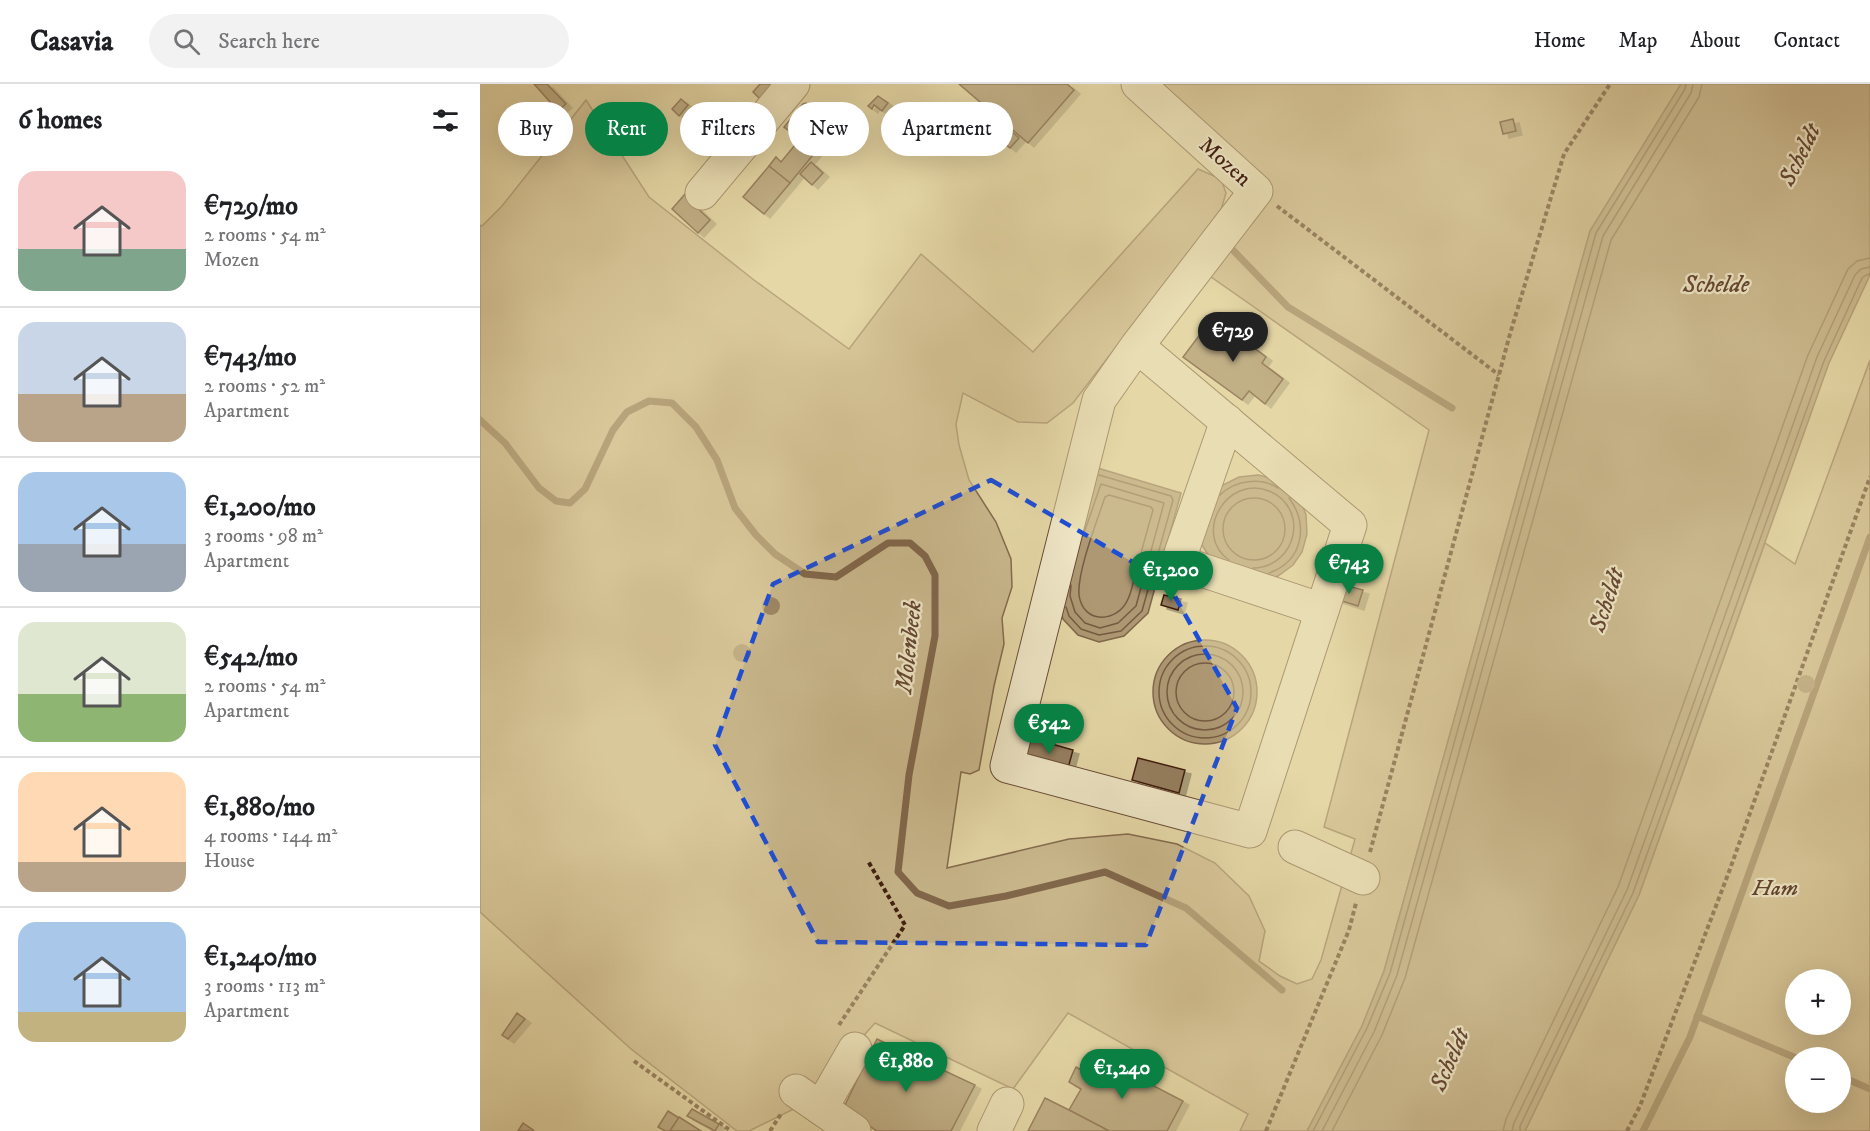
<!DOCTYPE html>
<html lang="en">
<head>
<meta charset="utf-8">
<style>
  :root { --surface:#fff; --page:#f2f2f2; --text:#202124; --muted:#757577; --line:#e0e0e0; --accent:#0b8043 }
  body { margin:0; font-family:"IM FELL DW Pica",serif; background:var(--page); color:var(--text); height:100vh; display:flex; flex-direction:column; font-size:22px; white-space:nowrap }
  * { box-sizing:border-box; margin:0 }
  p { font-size:20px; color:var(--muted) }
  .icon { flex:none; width:33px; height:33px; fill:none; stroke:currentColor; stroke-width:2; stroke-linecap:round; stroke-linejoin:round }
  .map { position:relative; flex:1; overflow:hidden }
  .drawer { display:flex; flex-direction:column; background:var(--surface); width:480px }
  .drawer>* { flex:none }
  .banner { position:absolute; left:18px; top:18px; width:570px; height:54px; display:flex; gap:12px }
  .buttons { position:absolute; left:1305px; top:885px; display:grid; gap:12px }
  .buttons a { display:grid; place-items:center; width:66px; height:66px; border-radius:50%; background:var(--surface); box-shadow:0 6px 24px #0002; font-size:30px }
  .price { position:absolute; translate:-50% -51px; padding:0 14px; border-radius:21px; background:var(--accent); color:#fff; font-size:20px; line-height:39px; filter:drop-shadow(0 2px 3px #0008) }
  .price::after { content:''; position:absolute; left:50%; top:36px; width:18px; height:14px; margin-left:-9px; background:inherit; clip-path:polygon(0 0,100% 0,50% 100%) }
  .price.selected { background:#222; color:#fff }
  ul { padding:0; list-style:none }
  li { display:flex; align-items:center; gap:18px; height:150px; padding:0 18px }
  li+li { border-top:2px solid var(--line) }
  li span { display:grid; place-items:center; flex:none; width:168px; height:120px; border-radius:18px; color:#555 }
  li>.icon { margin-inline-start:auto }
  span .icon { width:72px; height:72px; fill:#fffc; stroke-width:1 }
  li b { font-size:26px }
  h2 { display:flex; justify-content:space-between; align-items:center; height:72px; padding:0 18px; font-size:26px }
  .tag { padding:0 21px; border-radius:27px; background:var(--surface); box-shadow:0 6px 24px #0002; font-size:21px; line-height:54px }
  .tag.selected { background:var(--accent); color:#fff }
  header { display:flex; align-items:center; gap:36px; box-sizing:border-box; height:84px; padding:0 30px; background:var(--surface); border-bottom:2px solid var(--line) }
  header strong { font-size:28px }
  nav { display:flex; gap:33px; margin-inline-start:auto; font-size:21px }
  .search { width:420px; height:54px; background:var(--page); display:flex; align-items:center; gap:15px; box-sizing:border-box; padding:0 21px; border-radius:33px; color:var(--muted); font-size:22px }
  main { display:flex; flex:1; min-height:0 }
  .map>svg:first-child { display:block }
  .green { fill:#c9b78c; stroke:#846a4e; stroke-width:1.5; fill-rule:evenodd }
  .water { fill:#ad9873; stroke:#81674b; stroke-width:1.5 }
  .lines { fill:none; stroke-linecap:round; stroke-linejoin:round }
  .shore { stroke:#765a41; stroke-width:1.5 }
  .stream { stroke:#81674b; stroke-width:7 }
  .building { fill:#957e5e; stroke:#3f1d0f; stroke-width:1.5; filter:url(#shadow) }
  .minor-casing { stroke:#684c35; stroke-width:35 }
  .path { stroke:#3f1d0f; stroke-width:4; stroke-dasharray:4.5 3; stroke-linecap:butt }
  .minor { stroke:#eee5c5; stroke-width:33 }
  .tree { fill:#9d8664 }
  .marked { fill:none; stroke:#1d4ed8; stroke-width:4.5; stroke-dasharray:12 8; stroke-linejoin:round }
  .labels { text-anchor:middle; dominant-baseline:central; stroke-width:4.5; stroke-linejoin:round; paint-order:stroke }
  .street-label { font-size:22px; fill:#3f1d0f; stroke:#eee5c5 }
  .park-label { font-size:22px; font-style:italic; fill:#62442e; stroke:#eee5c5 }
  .water-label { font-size:24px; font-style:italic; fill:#664832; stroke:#eee5c5 }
</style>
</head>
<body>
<header>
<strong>Casavia</strong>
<div class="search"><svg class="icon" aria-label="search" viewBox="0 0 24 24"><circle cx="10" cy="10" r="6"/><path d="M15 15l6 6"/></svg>Search here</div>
<nav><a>Home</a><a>Map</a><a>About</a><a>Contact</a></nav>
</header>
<main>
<section class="drawer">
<h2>6 homes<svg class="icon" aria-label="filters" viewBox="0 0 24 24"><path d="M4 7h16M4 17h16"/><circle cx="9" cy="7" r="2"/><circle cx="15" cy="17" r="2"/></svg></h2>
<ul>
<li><span style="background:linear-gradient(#f6c9c9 65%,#7fa58c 0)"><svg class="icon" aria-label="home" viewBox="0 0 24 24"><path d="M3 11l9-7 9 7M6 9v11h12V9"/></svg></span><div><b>€729/mo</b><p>2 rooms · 54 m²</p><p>Mozen</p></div></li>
<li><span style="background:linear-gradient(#c9d6e8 60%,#b9a48a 0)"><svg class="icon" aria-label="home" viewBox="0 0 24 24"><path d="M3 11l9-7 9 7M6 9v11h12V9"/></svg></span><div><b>€743/mo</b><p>2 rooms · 52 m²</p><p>Apartment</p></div></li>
<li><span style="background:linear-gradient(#a9c7e8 60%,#9aa5b1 0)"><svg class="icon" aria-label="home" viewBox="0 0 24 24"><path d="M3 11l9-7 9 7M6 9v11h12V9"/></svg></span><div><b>€1,200/mo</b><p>3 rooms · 98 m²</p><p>Apartment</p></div></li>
<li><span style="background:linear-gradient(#dfe7d0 60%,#8fb573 0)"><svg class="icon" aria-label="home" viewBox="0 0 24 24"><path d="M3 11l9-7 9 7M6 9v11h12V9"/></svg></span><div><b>€542/mo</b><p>2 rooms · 54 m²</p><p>Apartment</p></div></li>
<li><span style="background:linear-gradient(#ffd9b3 75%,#b9a48a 0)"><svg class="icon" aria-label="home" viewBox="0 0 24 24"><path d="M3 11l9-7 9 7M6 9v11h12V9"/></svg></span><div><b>€1,880/mo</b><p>4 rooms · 144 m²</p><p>House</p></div></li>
<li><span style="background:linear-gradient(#a9c7e8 75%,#c2b280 0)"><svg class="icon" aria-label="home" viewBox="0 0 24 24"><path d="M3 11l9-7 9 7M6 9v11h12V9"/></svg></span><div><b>€1,240/mo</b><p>3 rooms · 113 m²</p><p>Apartment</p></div></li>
</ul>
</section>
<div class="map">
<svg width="1390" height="1047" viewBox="0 0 1390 1047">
  <defs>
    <filter id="shadow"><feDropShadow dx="6" dy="4" stdDeviation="0" flood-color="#0004"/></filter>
  </defs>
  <rect width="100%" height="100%" fill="#e5d7a6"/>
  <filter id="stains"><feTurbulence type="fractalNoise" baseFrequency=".00333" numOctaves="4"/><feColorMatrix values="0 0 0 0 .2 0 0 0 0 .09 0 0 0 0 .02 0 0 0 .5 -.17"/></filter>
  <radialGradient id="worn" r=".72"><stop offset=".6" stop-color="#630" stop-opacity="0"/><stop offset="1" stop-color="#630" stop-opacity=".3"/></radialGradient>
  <g class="green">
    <polygon points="658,0 1201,0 1110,147 904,887 882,942 827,1047 760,1047 768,1030 588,929 533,1005 395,939 322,1021 269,1047 257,1047 151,965 0,828 0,141 2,142 22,122 106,16 169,113 274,196 369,265 441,170 553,268 718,85 741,95 746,109 741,126 593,319 567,339 538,338 483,309 476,340 479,361 489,396 516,438 531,475 532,503 522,534 524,560 514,602 499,686 490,690 481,688 467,784 589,755 648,750 697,760 735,779 769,812 785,847 779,877 800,892 817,900 832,895 841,876 875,755 844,743 949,346 717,183 768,117"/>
    <path d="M1390 276V1047H1045L1159 811 1285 459 1315 480ZM1316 896H1360V940H1316ZM1316 974H1360V1018H1316Z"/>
  </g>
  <g class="water">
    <polygon points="1201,0 1390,0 1390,191 1349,279 1159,811 1045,1047 827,1047 882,942 904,887 1110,147"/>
    <polygon points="611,382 701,409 668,529 644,552 619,558 598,551 583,535 577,513"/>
    <polygon points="778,391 795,395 822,420 826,431 827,450 822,468 813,481 798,492 784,497 735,482 722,461 719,442 739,403 759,393"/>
    <circle cx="725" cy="608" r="52"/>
  </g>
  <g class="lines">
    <g class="shore">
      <path d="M629 411 671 423 673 426C667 447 661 468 656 489 653 497 652 507 648 515 638 539 603 541 599 511 597 488 617 437 625 413Z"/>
      <path d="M740 411C755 396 781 393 798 404"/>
      <circle cx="774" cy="445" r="31"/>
      <path d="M749 476C712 450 747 390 789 407 830 424 817 483 773 484"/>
      <path d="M789 489C823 477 829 441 809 414"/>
      <polyline points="591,501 590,512 595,528 605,539 620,544 638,539 656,522 684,419 621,400 603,452"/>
      <polyline points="586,523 589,532 601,545 619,551 641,547 662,527 693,416 691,412 619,391"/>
      <circle cx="725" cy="608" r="46"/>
      <circle cx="725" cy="608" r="38"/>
      <circle cx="725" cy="608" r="29"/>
      <polyline points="833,1047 887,944 910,889 1116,149 1205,5 1206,0"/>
      <polyline points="842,1047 894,948 917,891 1123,152 1211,9 1213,0"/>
      <polyline points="852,1047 902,951 925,894 1131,156 1219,13 1222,0"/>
      <polyline points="1023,1047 1026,1035 1138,803 1328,271 1368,185 1377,177 1390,174"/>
      <polyline points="1032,1047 1034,1039 1147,806 1337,273 1375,191 1381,185 1390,183"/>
      <polyline points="1040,1047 1040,1042 1153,809 1344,277 1382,194 1386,191 1390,190"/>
    </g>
    <g class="stream">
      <polyline points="748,161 808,223 972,324"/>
      <polyline points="0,336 25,359 59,404 76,417 90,419 105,405 133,346 147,328 169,317 192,319 216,343 237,376 255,424 276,451 295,470 325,490 356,493 408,459 430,459 445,472 455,491 455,552 429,691 418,788 437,809 469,822 526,812 625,788 706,824 802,906"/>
      <polyline points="1217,932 1316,974"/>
      <polyline points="1360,992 1390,1005"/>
      <polyline points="1163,1047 1210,953 1390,453"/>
    </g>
  </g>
  <g class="building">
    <polygon points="54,0 67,0 86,20 78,27"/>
    <polygon points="280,0 290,0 292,2 280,15 273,8"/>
    <polygon points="479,0 587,0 594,6 548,59"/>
    <polygon points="398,12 408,19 402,27 394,21 392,25 388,22"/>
    <polygon points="201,15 208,21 199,32 192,25"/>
    <polygon points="326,19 356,43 310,99 289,82 296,73 301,78 320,55 304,43 323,20"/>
    <polygon points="1033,35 1036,47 1023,50 1020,38"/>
    <polygon points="523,40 539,54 530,64 513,50"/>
    <polygon points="331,78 343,89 332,101 320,90"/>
    <polygon points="289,82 310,99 284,130 263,113"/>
    <polygon points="206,109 209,116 230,136 218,149 192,125"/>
    <polygon points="733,233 786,273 782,279 803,295 785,320 769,307 762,316 703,273"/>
    <polygon points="860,500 883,506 878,522 856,515"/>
    <polygon points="684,511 701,515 698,526 681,521"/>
    <polygon points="551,654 593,666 587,688 545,676"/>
    <polygon points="658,674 705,686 699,709 652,696"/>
    <polygon points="37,929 45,935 28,955 22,951"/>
    <polygon points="397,955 495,1001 471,1047 397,1047 363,1025"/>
    <polygon points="618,973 703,1017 687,1047 629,1047 589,1026 601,1005 589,998 596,983 609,990"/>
    <polygon points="565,1014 589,1026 629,1047 548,1047"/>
    <polygon points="212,1025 239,1040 235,1047 207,1032"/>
    <polygon points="188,1027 199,1034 190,1047 185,1047 178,1043"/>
    <polygon points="199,1033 221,1047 190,1047"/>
    <polygon points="43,1039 53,1046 53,1047 38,1047"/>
  </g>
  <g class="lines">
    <defs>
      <g id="minor">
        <polyline points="222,109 313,0"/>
        <polyline points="657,262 619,316 527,682 770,747 870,441 657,262 776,107 658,0"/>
        <polyline points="747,337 698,478 842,526"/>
        <polyline points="815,763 883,794"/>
        <polyline points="316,1007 374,1047"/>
        <polyline points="341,1024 375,965"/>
        <polyline points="514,1047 527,1020"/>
      </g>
    </defs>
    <use href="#minor" class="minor-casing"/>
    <g class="path">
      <polyline points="797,122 1019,291"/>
      <polyline points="890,768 1030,250 1084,70 1130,0"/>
      <polyline points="359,941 425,841 388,777"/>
      <polyline points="154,977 251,1047"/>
      <polyline points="290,1047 301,1030"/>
      <polyline points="786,1047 869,846 876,819"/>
      <polyline points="1147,1047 1160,1022 1250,785 1390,393"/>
    </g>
    <use href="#minor" class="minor"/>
  </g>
  <g class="tree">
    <circle cx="291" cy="522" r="9"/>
    <circle cx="262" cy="569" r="9"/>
    <circle cx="1326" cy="600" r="9"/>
  </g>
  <path d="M0 0H1390V1047H0ZM511 396 687 498 757 624 666 861 338 858 235 661 293 500Z" fill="#e5d7a6" fill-opacity=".55" fill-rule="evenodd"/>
  <path class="marked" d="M511 396 687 498 757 624 666 861 338 858 235 661 293 500Z"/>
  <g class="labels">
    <g class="street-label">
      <text transform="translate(745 78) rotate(42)">Mozen</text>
    </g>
    <g class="park-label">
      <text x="1295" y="804">Ham</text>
    </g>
    <g class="water-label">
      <text transform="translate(1320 71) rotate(-64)">Scheldt</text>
      <text x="1236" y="201">Schelde</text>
      <text transform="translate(1127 516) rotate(-72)">Scheldt</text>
      <text transform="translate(429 563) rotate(-84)">Molenbeek</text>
      <text transform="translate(970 976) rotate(-67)">Scheldt</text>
    </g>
  </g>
  <rect width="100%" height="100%" filter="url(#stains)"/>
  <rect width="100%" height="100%" fill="url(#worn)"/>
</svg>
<div class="buttons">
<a>+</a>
<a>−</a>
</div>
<b class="price selected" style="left:753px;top:279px">€729</b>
<b class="price" style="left:869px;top:511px">€743</b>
<b class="price" style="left:691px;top:518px">€1,200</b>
<b class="price" style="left:569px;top:671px">€542</b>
<b class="price" style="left:426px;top:1009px">€1,880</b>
<b class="price" style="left:642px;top:1016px">€1,240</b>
<div class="banner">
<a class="tag">Buy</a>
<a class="tag selected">Rent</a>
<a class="tag">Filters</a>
<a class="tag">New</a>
<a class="tag">Apartment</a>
</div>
</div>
</main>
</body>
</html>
